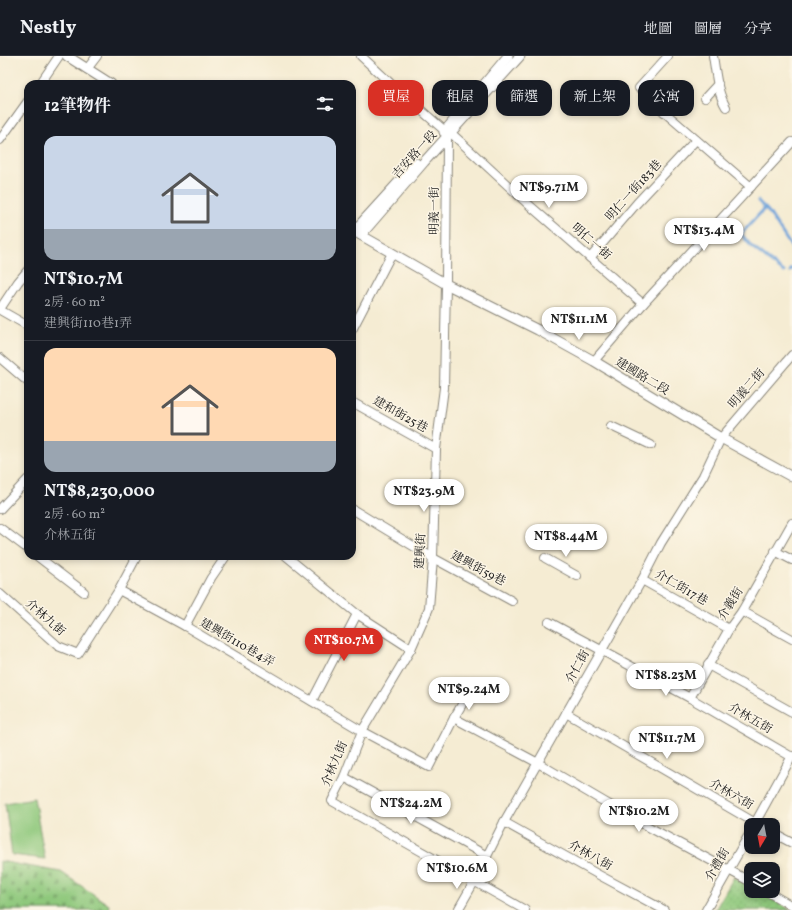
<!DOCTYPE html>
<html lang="zh-TW">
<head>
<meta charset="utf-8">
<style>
  :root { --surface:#171b24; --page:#20242c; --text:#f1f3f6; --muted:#9ea1a6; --line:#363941; --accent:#d93025 }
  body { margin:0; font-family:Vollkorn,"Noto Serif TC",serif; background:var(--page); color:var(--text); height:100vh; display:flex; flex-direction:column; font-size:15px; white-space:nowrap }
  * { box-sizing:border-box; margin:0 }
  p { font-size:13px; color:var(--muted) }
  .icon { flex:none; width:22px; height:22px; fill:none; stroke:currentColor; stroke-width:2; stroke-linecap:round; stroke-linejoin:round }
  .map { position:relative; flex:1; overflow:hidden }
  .sheet { position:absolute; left:24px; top:24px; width:332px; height:480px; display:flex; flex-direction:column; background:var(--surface); border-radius:12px; box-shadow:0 2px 6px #0003 }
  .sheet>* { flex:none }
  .guide { position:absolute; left:368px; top:24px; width:364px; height:36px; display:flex; gap:8px }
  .needle { width:26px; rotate:190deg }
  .controls { position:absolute; left:744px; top:762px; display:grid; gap:8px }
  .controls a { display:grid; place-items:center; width:36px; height:36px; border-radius:8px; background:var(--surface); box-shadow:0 2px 6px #0003; font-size:20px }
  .price { position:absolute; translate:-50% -34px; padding:0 9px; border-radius:14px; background:#fff; color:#222; font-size:13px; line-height:26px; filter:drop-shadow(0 1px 2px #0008) }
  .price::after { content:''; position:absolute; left:50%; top:24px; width:12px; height:9px; margin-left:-6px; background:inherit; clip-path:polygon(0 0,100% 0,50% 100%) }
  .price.current { background:var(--accent); color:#fff }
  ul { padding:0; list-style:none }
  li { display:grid; align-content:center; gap:8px; height:212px; padding:0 20px }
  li+li { border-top:1px solid var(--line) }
  li span { display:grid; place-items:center; height:124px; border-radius:12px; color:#555 }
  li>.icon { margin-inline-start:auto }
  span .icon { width:72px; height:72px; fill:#fffc; stroke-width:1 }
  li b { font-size:17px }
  h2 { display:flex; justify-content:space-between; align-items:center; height:48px; padding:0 20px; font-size:17px }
  .pill { padding:0 14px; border-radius:12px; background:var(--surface); box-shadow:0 2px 6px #0003; font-size:14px; line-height:36px }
  .pill.current { background:var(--accent); color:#fff }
  header { display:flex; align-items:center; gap:24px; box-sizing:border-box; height:56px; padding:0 20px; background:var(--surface); border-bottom:1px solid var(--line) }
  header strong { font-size:19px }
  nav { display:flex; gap:22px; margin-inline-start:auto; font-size:14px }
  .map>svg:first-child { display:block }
  .cemetery { fill:url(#cemetery-stones); stroke:#55724c }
  .park { fill:url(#park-dots); stroke:#55724c }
  .pitch { fill:#8ec87c; stroke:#55724c }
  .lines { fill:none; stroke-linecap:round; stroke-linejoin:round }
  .stream { stroke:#6da2da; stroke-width:3 }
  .minor-casing { stroke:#888478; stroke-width:10 }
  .tertiary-casing { stroke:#888478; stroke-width:11 }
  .minor { stroke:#fff; stroke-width:8 }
  .tertiary { stroke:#fff; stroke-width:9 }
  .labels { text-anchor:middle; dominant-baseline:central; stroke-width:3; stroke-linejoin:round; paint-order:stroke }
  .street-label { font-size:12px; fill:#1c1c1c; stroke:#fcf5e5 }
</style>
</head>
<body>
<header>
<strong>Nestly</strong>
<nav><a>地圖</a><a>圖層</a><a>分享</a></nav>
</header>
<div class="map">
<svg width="792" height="854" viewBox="0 0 792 854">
  <defs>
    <pattern id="cemetery-stones" width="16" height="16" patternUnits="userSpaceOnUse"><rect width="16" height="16" fill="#8ec87c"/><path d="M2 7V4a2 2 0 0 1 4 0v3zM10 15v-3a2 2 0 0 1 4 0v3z" fill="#7aab6b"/></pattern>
    <pattern id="park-dots" width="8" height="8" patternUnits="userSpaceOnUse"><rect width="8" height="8" fill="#8ec87c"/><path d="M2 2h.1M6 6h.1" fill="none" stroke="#7aab6b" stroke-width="1.8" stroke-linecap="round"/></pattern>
  </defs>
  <rect width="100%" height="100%" fill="#fcf5e5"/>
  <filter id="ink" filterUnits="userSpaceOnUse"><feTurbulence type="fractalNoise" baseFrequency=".025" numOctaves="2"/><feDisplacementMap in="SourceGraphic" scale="8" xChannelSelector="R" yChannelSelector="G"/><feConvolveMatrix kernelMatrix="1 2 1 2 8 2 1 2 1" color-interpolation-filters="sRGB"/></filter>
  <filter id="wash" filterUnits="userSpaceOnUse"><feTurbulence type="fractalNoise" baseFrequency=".012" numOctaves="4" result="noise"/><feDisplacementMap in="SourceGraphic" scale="16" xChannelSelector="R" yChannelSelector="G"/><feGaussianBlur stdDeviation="0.9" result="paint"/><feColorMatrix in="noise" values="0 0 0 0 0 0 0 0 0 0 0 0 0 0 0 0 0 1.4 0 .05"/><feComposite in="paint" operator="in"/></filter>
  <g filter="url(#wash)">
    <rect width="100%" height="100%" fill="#f5ecd3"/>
    <polygon class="cemetery" points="0,805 61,816 109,849 108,854 0,854"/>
    <polygon class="park" points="734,821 751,831 751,835 758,835 791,854 715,854"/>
    <polygon class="pitch" points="34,742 45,803 12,799 5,747"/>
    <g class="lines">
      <g class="stream">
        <polyline points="758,145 768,155 792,192"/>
        <polyline points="765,152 741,178 752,191 784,216"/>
        <polyline points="790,215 792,213"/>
      </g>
    </g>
  </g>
  <g filter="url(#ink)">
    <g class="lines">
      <defs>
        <g id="minor">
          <polyline points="361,0 390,27 445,75 451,77 528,148 643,248"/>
          <path d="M713 0C716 17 717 36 726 51"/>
          <polyline points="87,13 97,0"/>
          <polyline points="40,28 59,0"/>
          <polyline points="639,32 668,0"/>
          <polyline points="705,42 718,28"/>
          <polyline points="663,55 751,131"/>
          <polyline points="447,82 446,228 444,332 436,393 433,502 429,552 411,593 362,675 344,721 332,745 525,854"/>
          <polyline points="0,84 28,45"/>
          <polyline points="590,202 637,147 696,84"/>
          <polyline points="0,253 18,226 28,214"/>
          <polyline points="0,254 28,270"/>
          <polyline points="352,274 392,197"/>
          <polyline points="0,302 28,326"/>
          <polyline points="594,305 643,248 792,86"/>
          <polyline points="352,346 436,393"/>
          <polyline points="611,370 651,389"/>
          <polyline points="0,453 28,423"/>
          <polyline points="352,453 433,502 512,545"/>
          <polyline points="0,472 28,493"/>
          <polyline points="775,495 792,504"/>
          <polyline points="37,500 84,536"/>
          <polyline points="286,500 357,558 411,593"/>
          <polyline points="545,502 577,520"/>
          <polyline points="642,524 729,573"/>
          <polyline points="119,534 185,570 362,675 429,711 454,662 468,638"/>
          <polyline points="0,538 58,590 78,598 119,534 137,500"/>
          <polyline points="742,555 792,583"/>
          <polyline points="549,566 690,642 792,701"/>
          <polyline points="185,570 211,522 226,500"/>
          <polyline points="708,609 792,656"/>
          <polyline points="690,642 729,573 742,555 792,467"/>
          <polyline points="312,645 357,558"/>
          <polyline points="566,657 759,769"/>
          <polyline points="454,662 538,707 632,762 751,826"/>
          <polyline points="344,721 487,800"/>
          <polyline points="504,766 599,819 664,854"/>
          <polyline points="754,769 792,700"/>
          <polyline points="773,777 792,787"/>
          <polyline points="766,835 792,850"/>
          <polyline points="458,854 474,826 504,766 642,524 661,487 703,420 721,382 792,299"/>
          <polyline points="706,854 751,775"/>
        </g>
        <g id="tertiary">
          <polyline points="67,0 111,28"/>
          <polyline points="444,76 508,0"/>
          <polyline points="352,174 446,228 538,274 594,305 721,382 792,421"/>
          <polyline points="354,175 416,107"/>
          <polyline points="361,179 424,106 520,0"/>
        </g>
      </defs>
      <use href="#minor" class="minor-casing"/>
      <use href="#tertiary" class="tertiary-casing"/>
      <use href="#minor" class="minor"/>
      <use href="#tertiary" class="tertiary"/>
    </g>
  </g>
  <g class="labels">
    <g class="street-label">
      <text transform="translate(415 99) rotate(-48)">吉安路一段</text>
      <text transform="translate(634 135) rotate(-48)">明仁一街183巷</text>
      <text transform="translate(435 155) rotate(-90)">明義一街</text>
      <text transform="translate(591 186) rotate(41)">明仁一街</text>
      <text transform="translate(642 321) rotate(31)">建國路二段</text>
      <text transform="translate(747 333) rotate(-49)">明義二街</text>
      <text transform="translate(400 359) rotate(29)">建和街25巷</text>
      <text transform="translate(421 495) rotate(-87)">建興街</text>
      <text transform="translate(478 513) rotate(28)">建興街59巷</text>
      <text transform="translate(681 532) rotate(30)">介仁街17巷</text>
      <text transform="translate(731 548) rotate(-58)">介義街</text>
      <text transform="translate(45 562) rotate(41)">介林九街</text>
      <text transform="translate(237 587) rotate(30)">建興街110巷4弄</text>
      <text transform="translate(578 611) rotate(-61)">介仁街</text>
      <text transform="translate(750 663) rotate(30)">介林五街</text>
      <text transform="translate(335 708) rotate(-67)">介林九街</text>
      <text transform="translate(731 739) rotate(30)">介林六街</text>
      <text transform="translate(590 800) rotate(29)">介林八街</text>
      <text transform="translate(718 809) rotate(-60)">介禮街</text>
    </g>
  </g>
</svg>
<div class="controls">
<a><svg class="needle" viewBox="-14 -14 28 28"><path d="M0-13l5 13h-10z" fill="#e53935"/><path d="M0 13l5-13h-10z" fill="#9ea1a6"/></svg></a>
<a><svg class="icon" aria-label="layers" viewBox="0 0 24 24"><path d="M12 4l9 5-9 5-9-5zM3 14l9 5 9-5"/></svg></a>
</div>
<b class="price" style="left:549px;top:153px">NT$9.71M</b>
<b class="price" style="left:704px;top:196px">NT$13.4M</b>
<b class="price" style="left:579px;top:285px">NT$11.1M</b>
<b class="price" style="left:424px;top:457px">NT$23.9M</b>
<b class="price" style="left:566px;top:502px">NT$8.44M</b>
<b class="price current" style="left:344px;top:606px">NT$10.7M</b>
<b class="price" style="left:666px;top:641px">NT$8.23M</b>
<b class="price" style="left:469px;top:655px">NT$9.24M</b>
<b class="price" style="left:667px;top:704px">NT$11.7M</b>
<b class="price" style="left:411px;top:769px">NT$24.2M</b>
<b class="price" style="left:639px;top:777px">NT$10.2M</b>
<b class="price" style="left:457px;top:834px">NT$10.6M</b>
<div class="guide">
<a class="pill current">買屋</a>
<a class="pill">租屋</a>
<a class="pill">篩選</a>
<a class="pill">新上架</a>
<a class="pill">公寓</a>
</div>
<section class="sheet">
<h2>12筆物件<svg class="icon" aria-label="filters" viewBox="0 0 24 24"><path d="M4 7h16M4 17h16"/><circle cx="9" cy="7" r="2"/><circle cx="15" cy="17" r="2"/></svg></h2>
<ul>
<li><span style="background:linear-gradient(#c9d6e8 75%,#9aa5b1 0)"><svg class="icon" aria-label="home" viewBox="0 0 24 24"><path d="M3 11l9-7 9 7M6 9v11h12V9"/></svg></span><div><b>NT$10.7M</b><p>2房 · 60 m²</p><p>建興街110巷1弄</p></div></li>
<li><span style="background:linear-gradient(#ffd9b3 75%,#9aa5b1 0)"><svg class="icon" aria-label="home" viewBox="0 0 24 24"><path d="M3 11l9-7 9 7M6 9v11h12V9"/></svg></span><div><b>NT$8,230,000</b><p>2房 · 60 m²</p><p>介林五街</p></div></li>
</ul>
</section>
</div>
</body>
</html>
